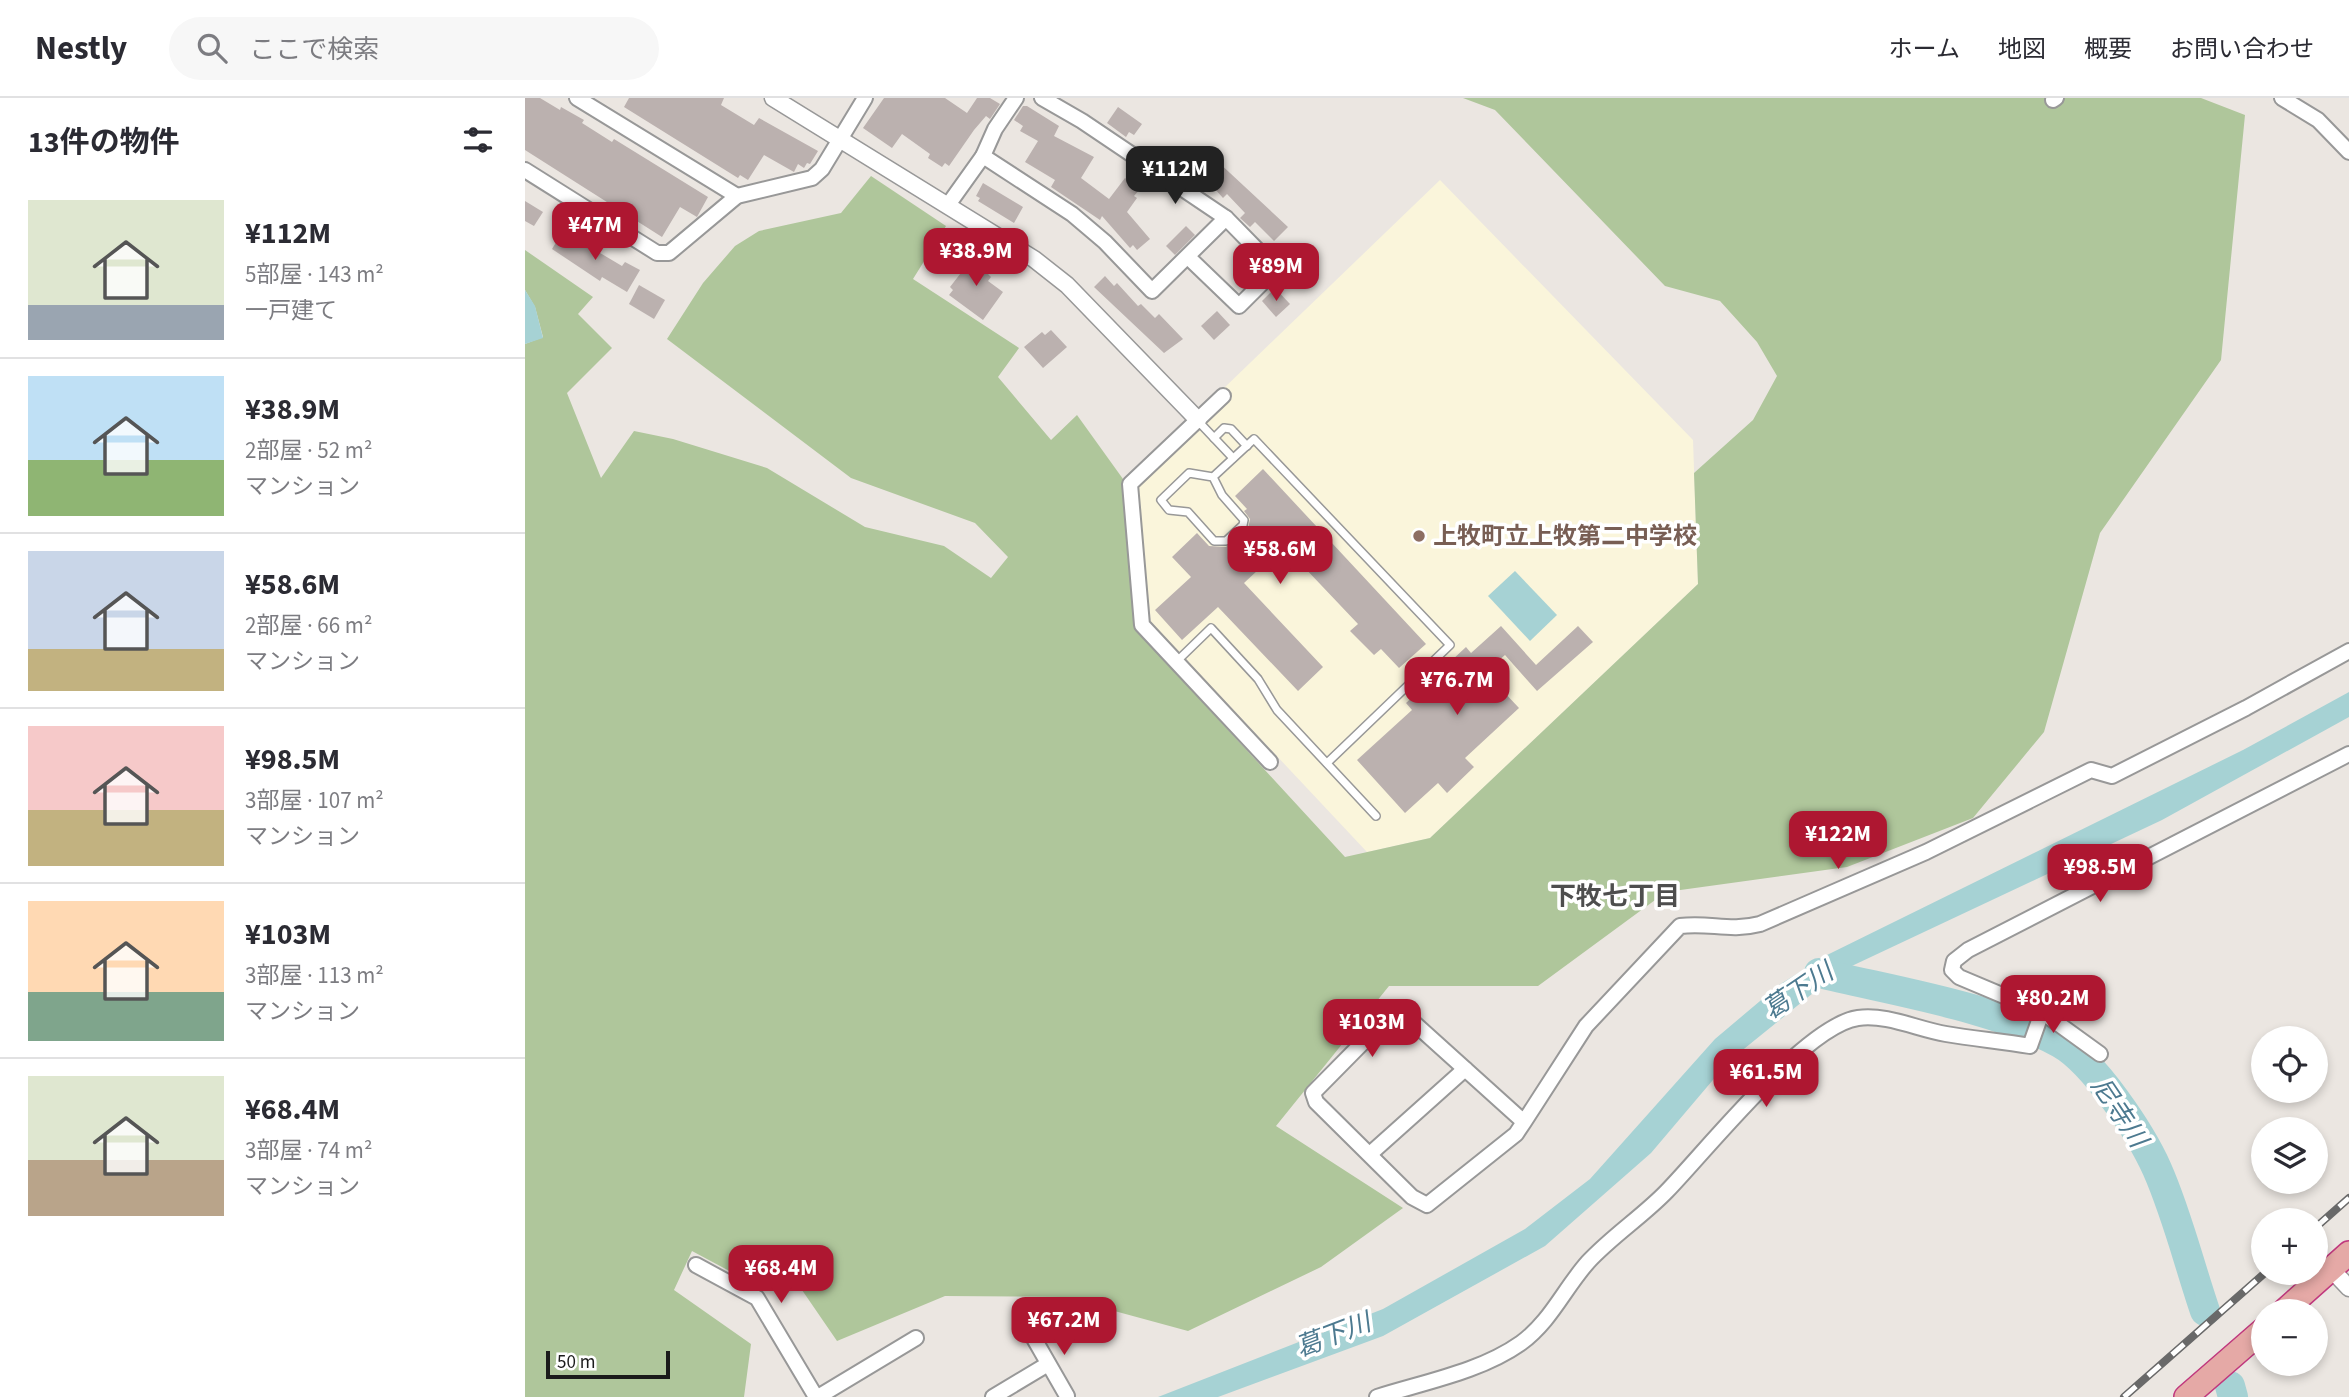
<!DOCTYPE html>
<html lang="ja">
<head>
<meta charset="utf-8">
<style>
  :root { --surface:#fff; --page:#f7f7f7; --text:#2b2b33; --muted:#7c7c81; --line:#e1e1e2; --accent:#ae1731 }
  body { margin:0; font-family:"Source Sans 3","Noto Sans JP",sans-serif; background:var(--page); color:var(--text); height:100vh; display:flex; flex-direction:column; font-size:26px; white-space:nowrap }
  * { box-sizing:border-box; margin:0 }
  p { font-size:23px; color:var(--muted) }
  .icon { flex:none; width:38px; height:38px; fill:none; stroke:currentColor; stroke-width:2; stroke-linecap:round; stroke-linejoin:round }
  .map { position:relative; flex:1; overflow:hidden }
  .side { display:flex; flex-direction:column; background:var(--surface); width:525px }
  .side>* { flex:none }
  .tools { position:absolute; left:1726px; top:928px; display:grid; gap:14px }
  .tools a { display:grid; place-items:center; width:77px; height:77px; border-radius:50%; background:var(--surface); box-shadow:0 4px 10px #0003; font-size:35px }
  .scale { position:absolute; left:21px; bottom:18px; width:124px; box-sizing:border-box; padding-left:7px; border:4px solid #1b1b1b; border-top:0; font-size:19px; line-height:24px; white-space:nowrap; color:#1b1b1b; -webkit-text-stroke:5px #fff; paint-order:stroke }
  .price { position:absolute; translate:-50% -60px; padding:0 16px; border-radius:14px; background:var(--accent); color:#fff; font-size:23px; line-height:46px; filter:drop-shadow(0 2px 4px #0008) }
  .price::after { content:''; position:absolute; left:50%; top:42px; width:21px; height:16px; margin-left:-10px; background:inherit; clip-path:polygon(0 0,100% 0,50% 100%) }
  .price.current { background:#222; color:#fff }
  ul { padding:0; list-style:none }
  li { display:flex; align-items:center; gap:21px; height:175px; padding:0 28px }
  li+li { border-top:2px solid var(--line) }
  li span { display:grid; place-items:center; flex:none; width:196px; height:140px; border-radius:0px; color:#555 }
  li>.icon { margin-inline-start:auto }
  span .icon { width:84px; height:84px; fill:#fffc; stroke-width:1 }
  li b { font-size:30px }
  h2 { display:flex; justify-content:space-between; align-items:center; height:84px; padding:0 28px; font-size:30px }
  header { display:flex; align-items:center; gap:42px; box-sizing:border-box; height:98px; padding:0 35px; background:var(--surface); border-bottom:2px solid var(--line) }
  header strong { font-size:33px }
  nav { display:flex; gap:38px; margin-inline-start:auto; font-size:24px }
  .search { width:490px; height:63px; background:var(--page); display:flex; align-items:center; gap:18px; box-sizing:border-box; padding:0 24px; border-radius:38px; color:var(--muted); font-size:26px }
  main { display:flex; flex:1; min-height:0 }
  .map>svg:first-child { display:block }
  .education { fill:#faf5db }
  .forest { fill:#afc69b }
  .water { fill:#a6d2d4 }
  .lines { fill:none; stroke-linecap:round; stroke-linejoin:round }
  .river { stroke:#a6d2d4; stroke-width:30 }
  .building { fill:#bbb1af }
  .service-casing { stroke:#989898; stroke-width:10 }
  .minor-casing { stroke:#989898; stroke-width:18 }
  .tertiary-casing { stroke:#989898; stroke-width:19 }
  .trunk-casing { stroke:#c0387e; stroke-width:26 }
  .service { stroke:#fff; stroke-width:7 }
  .minor { stroke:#fff; stroke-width:14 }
  .tertiary { stroke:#fff; stroke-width:16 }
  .trunk { stroke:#e5a9a6; stroke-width:23 }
  .rail-casing { stroke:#696969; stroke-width:8 }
  .rail { stroke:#fff; stroke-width:5; stroke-dasharray:16; stroke-linecap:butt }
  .education-dot { fill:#8d6e63; stroke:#fff; stroke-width:2.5 }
  .labels { text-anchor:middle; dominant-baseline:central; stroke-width:7; stroke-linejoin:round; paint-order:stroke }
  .education-label { font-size:24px; font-weight:bold; fill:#785e54; stroke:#fff; text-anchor:start }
  .neighbourhood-label { font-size:26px; font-weight:bold; fill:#4e4e4e; stroke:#fff }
  .water-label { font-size:26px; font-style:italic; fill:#4d7a90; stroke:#fff }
</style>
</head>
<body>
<header>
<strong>Nestly</strong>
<div class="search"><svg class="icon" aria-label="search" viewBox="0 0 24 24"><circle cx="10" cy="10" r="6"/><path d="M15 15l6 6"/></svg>ここで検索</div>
<nav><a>ホーム</a><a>地図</a><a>概要</a><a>お問い合わせ</a></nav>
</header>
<main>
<section class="side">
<h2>13件の物件<svg class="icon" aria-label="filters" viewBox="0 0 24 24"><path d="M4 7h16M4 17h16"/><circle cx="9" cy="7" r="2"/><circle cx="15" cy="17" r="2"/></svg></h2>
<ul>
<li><span style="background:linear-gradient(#dfe7d0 75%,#9aa5b1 0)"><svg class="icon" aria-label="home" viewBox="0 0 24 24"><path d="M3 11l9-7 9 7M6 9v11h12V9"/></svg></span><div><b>¥112M</b><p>5部屋 · 143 m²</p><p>一戸建て</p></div></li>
<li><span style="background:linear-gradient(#bfe0f5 60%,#8fb573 0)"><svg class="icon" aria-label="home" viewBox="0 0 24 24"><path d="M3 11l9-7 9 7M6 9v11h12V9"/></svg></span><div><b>¥38.9M</b><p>2部屋 · 52 m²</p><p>マンション</p></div></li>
<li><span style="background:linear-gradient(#c9d6e8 70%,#c2b280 0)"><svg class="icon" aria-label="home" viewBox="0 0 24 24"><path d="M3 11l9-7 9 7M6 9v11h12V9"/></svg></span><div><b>¥58.6M</b><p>2部屋 · 66 m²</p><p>マンション</p></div></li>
<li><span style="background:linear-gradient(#f6c9c9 60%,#c2b280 0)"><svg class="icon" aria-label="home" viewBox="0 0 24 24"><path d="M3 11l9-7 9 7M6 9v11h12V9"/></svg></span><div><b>¥98.5M</b><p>3部屋 · 107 m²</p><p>マンション</p></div></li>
<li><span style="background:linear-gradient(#ffd9b3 65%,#7fa58c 0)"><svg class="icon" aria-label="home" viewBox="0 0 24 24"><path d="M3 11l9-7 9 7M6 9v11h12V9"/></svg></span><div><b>¥103M</b><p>3部屋 · 113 m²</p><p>マンション</p></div></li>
<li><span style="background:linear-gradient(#dfe7d0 60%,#b9a48a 0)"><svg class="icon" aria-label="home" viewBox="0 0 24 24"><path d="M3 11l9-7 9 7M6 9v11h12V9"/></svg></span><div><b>¥68.4M</b><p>3部屋 · 74 m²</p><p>マンション</p></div></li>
</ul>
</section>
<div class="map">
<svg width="1824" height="1299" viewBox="0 0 1824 1299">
  <rect width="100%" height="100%" fill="#ebe6e1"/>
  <polygon class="education" points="915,82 1168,342 1173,486 905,740 842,754 626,524 612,389 704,301 697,292"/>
  <polygon class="forest" points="938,0 1676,0 1720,17 1696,262 1575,435 1519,634 1448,720 1322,769 1141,794 1013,888 864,888 751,1028 878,1110 796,1169 663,1233 538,1199 420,1198 312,1243 277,1192 242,1160 225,1184 167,1153 149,1192 226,1246 219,1299 0,1299 0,246 18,239 10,209 0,192 0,152 68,199 53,216 87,250 42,295 76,380 109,333 148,341 242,370 340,429 419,448 466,480 483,459 450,425 326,380 142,241 178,185 210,148 234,133 316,115 346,78 421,128 388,181 494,250 473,279 526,342 552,317 598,381 613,534 820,759 905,740 1173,486 1169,375 1228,322 1252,278 1232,244 1195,203 1140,188 970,12"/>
  <g class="water">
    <polygon points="0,192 10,208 18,240 0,246"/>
    <polygon points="990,473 1032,517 1005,543 963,498"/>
    <polygon points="1824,594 1824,619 1637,722 1314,874 1204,963 1126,1055 1020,1148 858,1238 693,1299 633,1299 858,1211 1000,1131 1065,1081 1190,941 1254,887 1302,857 1718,652"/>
  </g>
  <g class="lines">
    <g class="river">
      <path d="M1294 875C1368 893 1469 909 1535 945 1569 964 1616 1035 1632 1071 1652 1116 1664 1166 1680 1213"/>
      <polyline points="1705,1288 1708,1299"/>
    </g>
  </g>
  <g class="building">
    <polygon points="0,0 15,0 35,12 36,9 59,22 57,25 87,44 89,41 183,99 172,119 155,109 137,139 0,52"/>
    <polygon points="104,0 199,0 196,7 229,27 234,20 293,53 285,66 282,65 279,70 273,66 269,74 239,57 223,82 215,77 213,80 99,9"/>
    <polygon points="359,0 420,0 442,15 452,0 465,0 475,6 465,21 461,18 449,32 424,68 420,65 417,69 403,60 405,56 377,36 367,50 338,30"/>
    <polygon points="498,8 502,8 534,28 529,38 569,59 556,80 584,101 600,80 615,91 609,98 612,100 602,114 625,141 612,152 608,147 605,150 577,118 575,122 526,89 530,82 500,64 513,43 495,33 498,28 489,22"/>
    <polygon points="593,9 617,26 609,37 604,34 601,39 582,25"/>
    <polygon points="667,54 686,68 691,62 763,129 749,143 730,124 725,129 715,120 720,115 702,96 698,100 689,90 685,94 656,68"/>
    <polygon points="458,85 498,109 489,125 453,103 455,100 451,98"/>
    <polygon points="0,103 18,114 9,128 0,123"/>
    <polygon points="661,128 670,137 650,157 641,148"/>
    <polygon points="38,133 97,168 100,164 115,172 102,194 77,179 75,183 27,151"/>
    <polygon points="459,157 471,165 463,176 466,179 463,183 478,194 458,222 424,197 428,192 425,189 446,162 452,167"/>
    <polygon points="580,178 589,188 592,185 613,208 616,206 630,220 634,216 658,241 639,255 569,189"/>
    <polygon points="114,187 140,202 129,221 104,206"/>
    <polygon points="750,190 765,206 751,219 737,203"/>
    <polygon points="692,213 705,227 689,242 676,228"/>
    <polygon points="526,232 542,249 518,270 499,249 517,234 520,237"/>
    <polygon points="738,371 901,546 874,570 856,551 849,557 825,533 833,526 759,448 719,485 798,569 773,593 693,509 657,542 630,512 666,479 647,459 672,435 684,448 701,449 723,431 725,421 719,413 722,411 710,398"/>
    <polygon points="976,528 1011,567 1053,528 1068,544 1012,593 980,557 960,574 994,610 940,660 949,669 922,695 913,685 880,715 832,662 887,612 881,605 941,549 946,555"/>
  </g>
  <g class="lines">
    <defs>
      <g id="service">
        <polyline points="673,323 708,360"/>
        <polyline points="689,340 699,330 706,331 722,348"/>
        <polyline points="688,379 697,397 719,422 718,427 701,443 689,443 663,414 644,412 636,402 664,375 688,379 729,341 925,547 802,665"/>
        <polyline points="651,564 686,530 733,581 752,612 851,718"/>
      </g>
      <g id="minor">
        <polyline points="52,0 212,98"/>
        <polyline points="517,0 557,23 701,120 751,171 714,208 663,159"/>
        <polyline points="1757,0 1793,22 1824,54"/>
        <polyline points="1528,2 1531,0"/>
        <polyline points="458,58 547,116 580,144 627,193 701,120"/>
        <polyline points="0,72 132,155 144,155 212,98 287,80 297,71 340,0"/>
        <polyline points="423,107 458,58 470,31 491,0"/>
        <polyline points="698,298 605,386 617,527 745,664"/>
        <polyline points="1575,956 1517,914 1434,879 1427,872 1429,863 1443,852 1824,656"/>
        <path d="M999 1024 878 915 865 917 788 995 791 1004 887 1099 902 1107 991 1036 999 1024 1061 928 1155 828C1185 824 1204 834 1235 826L1401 754 1566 672 1587 678 1721 610 1824 553"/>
        <polyline points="845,1056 940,971"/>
        <polyline points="171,1167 232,1200 291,1299"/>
        <polyline points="507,1237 542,1298"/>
        <polyline points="293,1299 391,1240"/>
        <polyline points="468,1299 523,1266"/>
        <path d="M852 1299C899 1284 955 1274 996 1245 1026 1223 1039 1191 1063 1164 1087 1138 1118 1118 1142 1093 1181 1053 1281 927 1333 920 1362 916 1392 931 1421 936 1449 941 1477 943 1505 948L1517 914"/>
      </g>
      <g id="tertiary">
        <polyline points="248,0 509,161 542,187 673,322"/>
        <polyline points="1806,1171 1824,1190"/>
      </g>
      <g id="trunk">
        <polyline points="1759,1213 1824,1155"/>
        <polyline points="1661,1299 1738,1232"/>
      </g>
    </defs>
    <use href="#service" class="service-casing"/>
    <use href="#minor" class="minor-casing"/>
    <use href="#tertiary" class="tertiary-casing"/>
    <use href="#trunk" class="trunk-casing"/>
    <use href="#service" class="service"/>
    <use href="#minor" class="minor"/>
    <use href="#tertiary" class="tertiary"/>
    <use href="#trunk" class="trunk"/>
    <defs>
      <g id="rail">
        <polyline points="1790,1130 1824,1100"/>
        <polyline points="1599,1299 1741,1174"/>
      </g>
    </defs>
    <use href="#rail" class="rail-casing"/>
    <use href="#rail" class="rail"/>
  </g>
  <circle class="education-dot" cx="894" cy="438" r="7"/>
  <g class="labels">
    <g class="education-label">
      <text x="908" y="438">上牧町立上牧第二中学校</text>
    </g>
    <g class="neighbourhood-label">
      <text x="1090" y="798">下牧七丁目</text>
    </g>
    <g class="water-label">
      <text transform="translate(1273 893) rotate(-34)">葛下川</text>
      <text transform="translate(1594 1014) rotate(56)">尼寺川</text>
      <text transform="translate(808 1237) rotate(-21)">葛下川</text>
    </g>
  </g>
</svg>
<div class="tools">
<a><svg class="icon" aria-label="locate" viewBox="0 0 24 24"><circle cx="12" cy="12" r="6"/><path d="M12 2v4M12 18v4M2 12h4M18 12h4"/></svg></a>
<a><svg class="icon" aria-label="layers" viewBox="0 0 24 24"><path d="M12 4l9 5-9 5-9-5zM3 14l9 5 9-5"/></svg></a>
<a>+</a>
<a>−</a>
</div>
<div class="scale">50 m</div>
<b class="price current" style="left:650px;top:108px">¥112M</b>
<b class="price" style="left:70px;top:164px">¥47M</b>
<b class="price" style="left:451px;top:190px">¥38.9M</b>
<b class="price" style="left:751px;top:205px">¥89M</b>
<b class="price" style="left:755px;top:488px">¥58.6M</b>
<b class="price" style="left:932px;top:619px">¥76.7M</b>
<b class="price" style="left:1313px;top:773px">¥122M</b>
<b class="price" style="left:1575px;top:806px">¥98.5M</b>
<b class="price" style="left:1528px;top:937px">¥80.2M</b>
<b class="price" style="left:847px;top:961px">¥103M</b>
<b class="price" style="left:1241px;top:1011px">¥61.5M</b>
<b class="price" style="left:256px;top:1207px">¥68.4M</b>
<b class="price" style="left:539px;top:1259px">¥67.2M</b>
</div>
</main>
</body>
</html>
